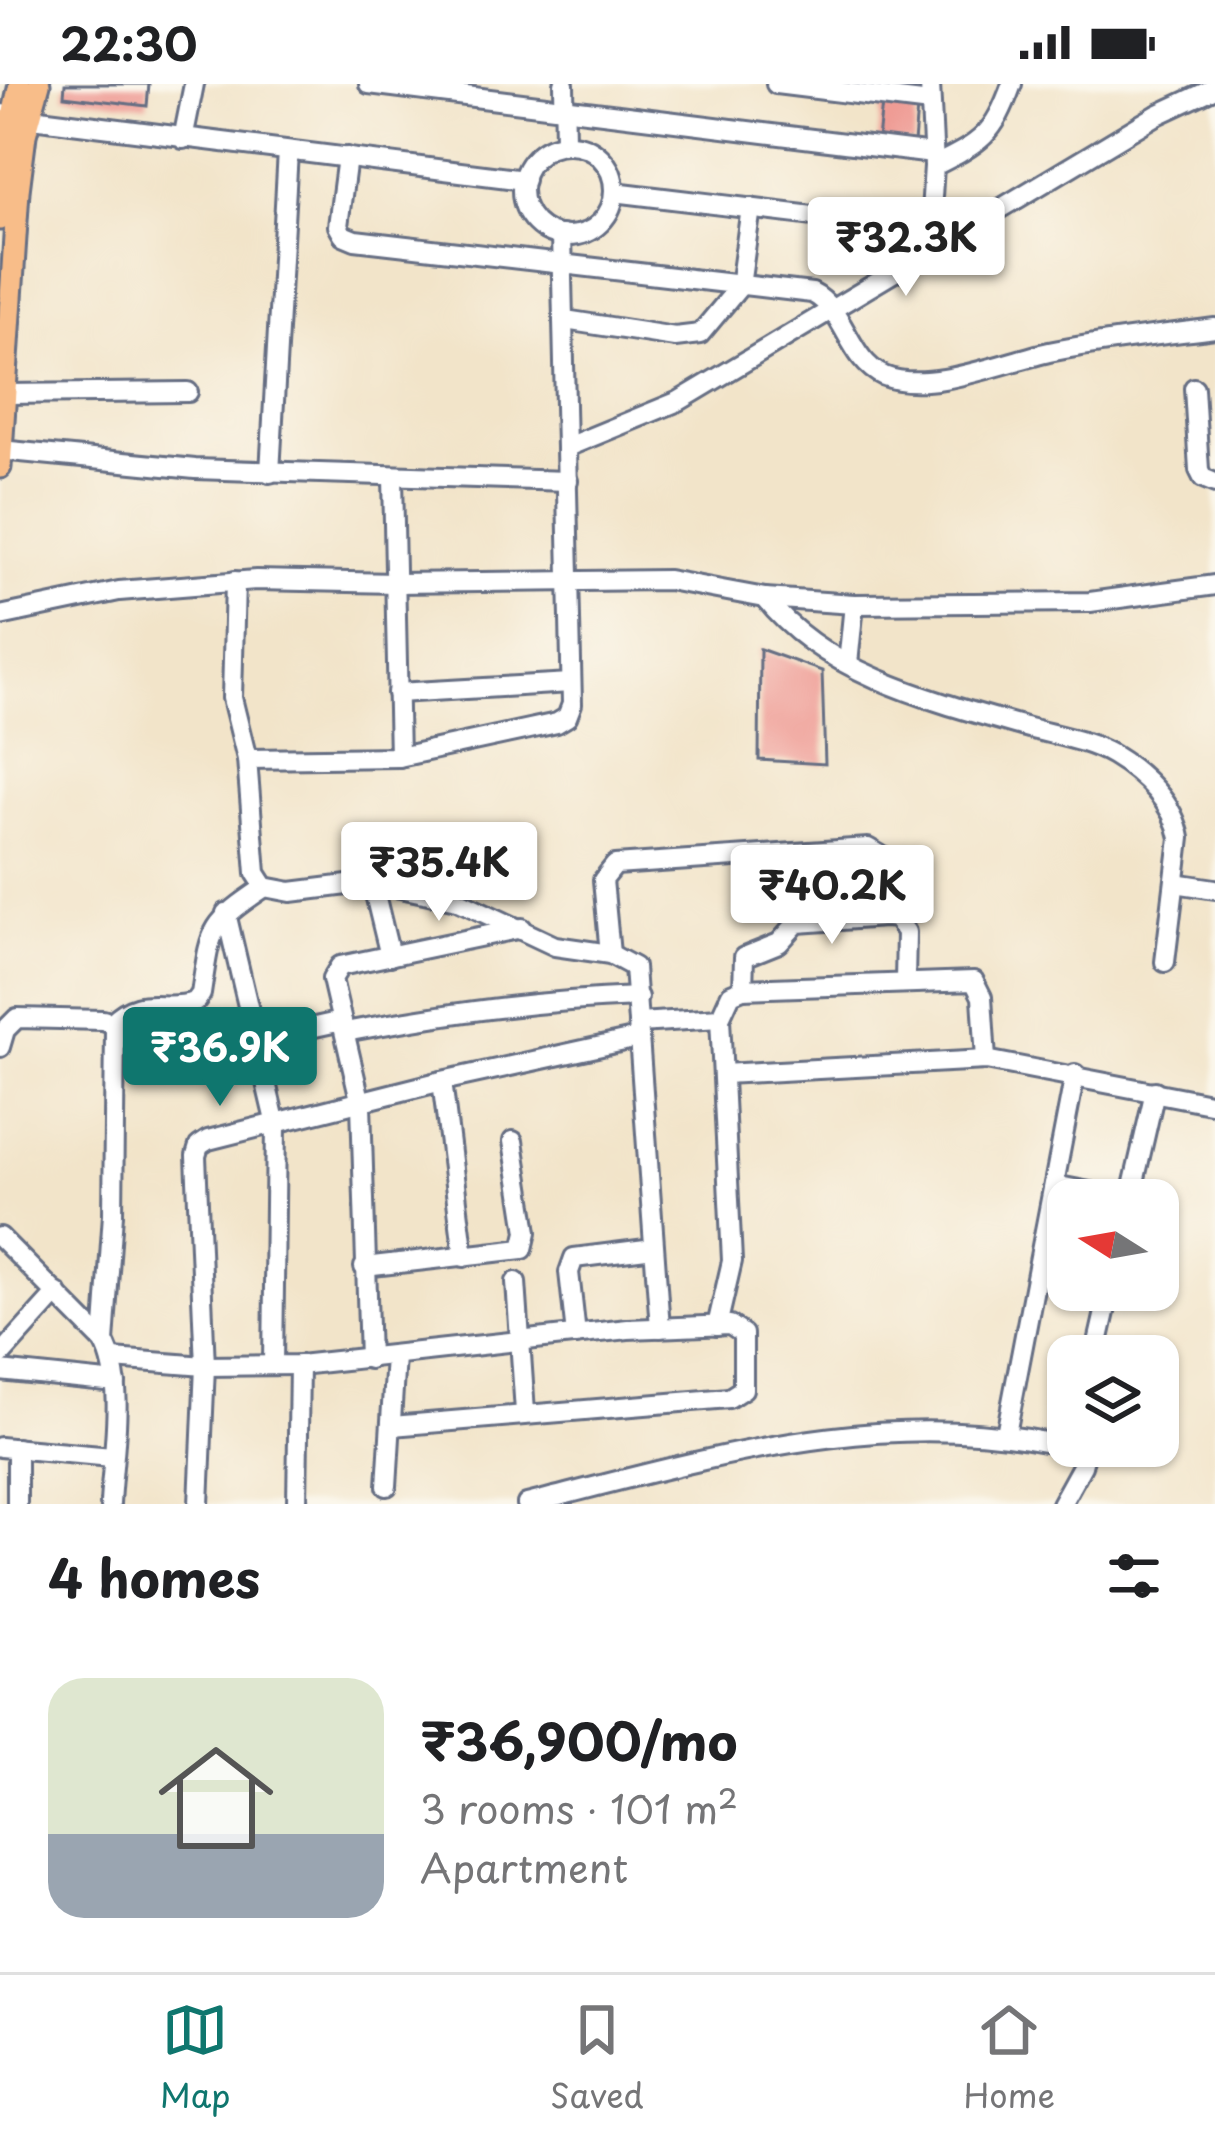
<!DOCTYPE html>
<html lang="en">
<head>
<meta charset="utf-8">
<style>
  :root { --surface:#fff; --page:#f2f2f2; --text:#202124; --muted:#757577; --line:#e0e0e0; --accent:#0f766e }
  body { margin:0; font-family:"Playpen Sans",sans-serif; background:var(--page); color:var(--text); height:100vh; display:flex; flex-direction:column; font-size:45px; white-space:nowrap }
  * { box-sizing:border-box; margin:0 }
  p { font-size:39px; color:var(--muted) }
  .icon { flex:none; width:66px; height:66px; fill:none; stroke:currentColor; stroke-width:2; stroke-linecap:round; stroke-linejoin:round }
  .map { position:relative; height:1420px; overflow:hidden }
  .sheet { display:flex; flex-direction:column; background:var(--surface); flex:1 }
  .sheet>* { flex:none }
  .needle { width:78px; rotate:281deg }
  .fabs { position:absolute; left:1047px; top:1095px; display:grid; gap:24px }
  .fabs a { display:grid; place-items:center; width:132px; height:132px; border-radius:24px; background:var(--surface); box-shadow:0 3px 9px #0004; font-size:60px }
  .price { position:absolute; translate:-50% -102px; padding:0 27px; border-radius:12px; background:#fff; color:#222; font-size:39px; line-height:78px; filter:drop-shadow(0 3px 6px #0008) }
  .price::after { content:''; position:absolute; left:50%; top:72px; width:36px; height:27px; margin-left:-18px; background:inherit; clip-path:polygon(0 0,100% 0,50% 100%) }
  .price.active { background:var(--accent); color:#fff }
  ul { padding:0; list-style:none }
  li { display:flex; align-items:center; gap:36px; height:300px; padding:0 48px }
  li span { display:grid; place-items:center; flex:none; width:336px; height:240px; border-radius:36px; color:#555 }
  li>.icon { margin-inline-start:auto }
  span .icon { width:144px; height:144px; fill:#fffc; stroke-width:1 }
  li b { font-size:51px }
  h2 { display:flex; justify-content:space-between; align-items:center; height:144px; padding:0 48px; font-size:51px }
  .status { display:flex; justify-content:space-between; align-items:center; height:84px; padding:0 60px; background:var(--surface); direction:ltr }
  .status svg { height:33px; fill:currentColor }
  .tab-bar { display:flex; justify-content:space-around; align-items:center; height:168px; border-top:3px solid var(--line); background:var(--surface); font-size:33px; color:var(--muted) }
  .tab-bar a { display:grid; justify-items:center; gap:6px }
  .tab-bar .active { color:var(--accent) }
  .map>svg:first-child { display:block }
  .building { fill:#ef9c95 }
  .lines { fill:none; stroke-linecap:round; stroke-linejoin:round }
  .minor-casing { stroke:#666e83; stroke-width:24 }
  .major-casing { stroke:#666e83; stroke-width:27 }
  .minor { stroke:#fff; stroke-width:18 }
  .major { stroke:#f8bd89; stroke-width:21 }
</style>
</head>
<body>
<div class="status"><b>22:30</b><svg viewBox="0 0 49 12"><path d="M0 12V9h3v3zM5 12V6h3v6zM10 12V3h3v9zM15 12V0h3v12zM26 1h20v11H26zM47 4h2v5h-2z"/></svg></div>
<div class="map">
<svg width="1215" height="1420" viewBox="0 0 1215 1420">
  <rect width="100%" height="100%" fill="#fbf7ec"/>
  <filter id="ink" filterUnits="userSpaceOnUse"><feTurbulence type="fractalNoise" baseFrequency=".00833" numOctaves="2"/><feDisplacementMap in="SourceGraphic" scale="24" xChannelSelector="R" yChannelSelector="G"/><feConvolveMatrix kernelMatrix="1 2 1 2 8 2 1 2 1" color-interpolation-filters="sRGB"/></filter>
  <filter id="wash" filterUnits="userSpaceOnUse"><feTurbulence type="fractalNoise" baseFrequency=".004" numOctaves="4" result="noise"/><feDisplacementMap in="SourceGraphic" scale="48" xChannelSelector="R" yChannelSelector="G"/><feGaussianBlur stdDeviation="2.7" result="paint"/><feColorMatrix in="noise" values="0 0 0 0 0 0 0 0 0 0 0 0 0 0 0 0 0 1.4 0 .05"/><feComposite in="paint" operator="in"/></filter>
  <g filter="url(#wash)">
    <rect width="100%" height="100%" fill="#f2e4c9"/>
    <g id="blocks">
      <g class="building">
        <polygon points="65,0 149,0 147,22 64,12"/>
        <polygon points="882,20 917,24 914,59 878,56"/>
        <polygon points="760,565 822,587 825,680 759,676"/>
      </g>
    </g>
  </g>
  <g filter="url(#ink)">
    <use href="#blocks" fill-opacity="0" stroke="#666e83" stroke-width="3"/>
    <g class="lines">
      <defs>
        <g id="minor">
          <polyline points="369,0 933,70"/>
          <polyline points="564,0 565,59"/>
          <polyline points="776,0 930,19"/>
          <polyline points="930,0 934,82 930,144"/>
          <polyline points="0,30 524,96"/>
          <polyline points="183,55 194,0"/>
          <circle cx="568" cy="106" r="46"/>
          <path d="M347 73 338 142 343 151 355 156 812 209C846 226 848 276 884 292 928 310 1004 278 1049 268 1103 257 1160 251 1215 244"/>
          <path d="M934 82C982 58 993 52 1012 0"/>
          <polyline points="614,108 963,150"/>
          <polyline points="565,236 675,253 700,250 740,202 751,124"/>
          <polyline points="1194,304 1199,386 1203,394 1215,399"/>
          <polyline points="5,310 188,308"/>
          <polyline points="567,363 679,317 1157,31 1215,4"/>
          <polyline points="0,366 195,385 568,397"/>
          <polyline points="270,389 288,67"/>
          <polyline points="393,393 399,673"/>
          <polyline points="235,497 232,614 247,675 256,789 265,803 291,808 372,798 457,816 555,862 610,870 634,883 660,1244"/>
          <path d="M765 514C824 590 936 618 1025 643 1053 651 1088 656 1113 671 1143 689 1174 719 1180 754L1165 878"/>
          <polyline points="0,532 119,507 256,496 395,499 668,496 765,514 854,520 1090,518 1215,501"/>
          <polyline points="848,580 854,520"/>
          <polyline points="397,609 571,599"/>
          <polyline points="247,675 399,673 557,639 567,633 572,620 561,151"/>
          <polyline points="372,798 390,872"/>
          <polyline points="1175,799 1215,805"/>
          <polyline points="226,829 276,1041 273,1281"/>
          <polyline points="610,870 603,796 615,781 868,764 880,771 885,833"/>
          <polyline points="743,905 744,873 779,859 797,839 885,833 896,834 906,848 905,898"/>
          <path d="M111 939C143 908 160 929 195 918L201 910C211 844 208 841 265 803"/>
          <polyline points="638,939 720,934"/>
          <path d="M345 948C446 929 535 917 638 913"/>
          <polyline points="256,956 342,937"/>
          <polyline points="0,963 5,946 17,934 103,936 111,939 115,945 113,1130 104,1258"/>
          <polyline points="723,990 986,976 1215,1020"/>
          <polyline points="442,997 464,1173"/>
          <polyline points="1054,1101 1130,1116 1155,1007"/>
          <path d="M0 1153 104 1258C127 1299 112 1373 110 1420"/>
          <polyline points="364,1183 523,1165 527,1148 513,1057"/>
          <polyline points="516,1198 525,1328"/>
          <polyline points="717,1242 732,1177 720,934 731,910 743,905 974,897 982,913 986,976"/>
          <polyline points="576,1251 569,1188 574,1174 654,1164"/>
          <polyline points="0,1272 57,1209"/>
          <polyline points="1095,1272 1110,1206"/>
          <polyline points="113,1275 205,1282 299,1281 628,1245 730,1241 743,1250 743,1305 729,1314 392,1342"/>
          <polyline points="369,1275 361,1020 332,895 340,882 522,844"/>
          <polyline points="0,1287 116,1299"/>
          <polyline points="1006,1350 1075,990"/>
          <polyline points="0,1363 112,1373"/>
          <polyline points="387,1402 395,1272"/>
          <polyline points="17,1420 17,1364"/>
          <polyline points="199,1420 205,1282 196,1072 199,1062 208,1056 442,997 638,954"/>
          <polyline points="297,1420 299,1281"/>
          <path d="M527 1420C709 1374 900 1315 1087 1368"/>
          <polyline points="1061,1420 1082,1382 1087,1362"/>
        </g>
        <g id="major">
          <polyline points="0,135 4,75 20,0"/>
          <polyline points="0,383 18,107 25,51 39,0"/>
        </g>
      </defs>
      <use href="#minor" class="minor-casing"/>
      <use href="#major" class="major-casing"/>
      <use href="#minor" class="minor"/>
      <use href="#major" class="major"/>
    </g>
  </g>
</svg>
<div class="fabs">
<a><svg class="needle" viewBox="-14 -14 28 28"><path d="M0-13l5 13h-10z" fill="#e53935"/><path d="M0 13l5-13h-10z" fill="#757577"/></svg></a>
<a><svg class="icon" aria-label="layers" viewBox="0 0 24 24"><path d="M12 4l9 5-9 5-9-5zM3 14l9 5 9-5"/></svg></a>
</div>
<b class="price" style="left:906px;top:215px">₹32.3K</b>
<b class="price" style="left:439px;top:840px">₹35.4K</b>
<b class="price" style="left:832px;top:863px">₹40.2K</b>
<b class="price active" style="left:220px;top:1025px">₹36.9K</b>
</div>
<section class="sheet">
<h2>4 homes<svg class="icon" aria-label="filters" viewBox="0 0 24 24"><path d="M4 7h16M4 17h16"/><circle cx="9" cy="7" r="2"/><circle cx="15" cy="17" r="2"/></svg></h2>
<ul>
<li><span style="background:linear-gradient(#dfe7d0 65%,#9aa5b1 0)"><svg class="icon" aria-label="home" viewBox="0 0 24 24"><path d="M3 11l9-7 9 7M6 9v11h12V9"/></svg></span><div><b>₹36,900/mo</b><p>3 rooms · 101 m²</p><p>Apartment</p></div></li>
</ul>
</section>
<nav class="tab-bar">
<a class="active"><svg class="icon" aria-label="map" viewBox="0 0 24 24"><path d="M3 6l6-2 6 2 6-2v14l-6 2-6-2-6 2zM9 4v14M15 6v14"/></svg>Map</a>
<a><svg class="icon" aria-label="saved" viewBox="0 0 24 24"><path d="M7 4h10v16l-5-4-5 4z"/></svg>Saved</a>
<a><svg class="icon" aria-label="home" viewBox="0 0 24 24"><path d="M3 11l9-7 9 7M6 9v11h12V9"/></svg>Home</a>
</nav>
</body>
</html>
